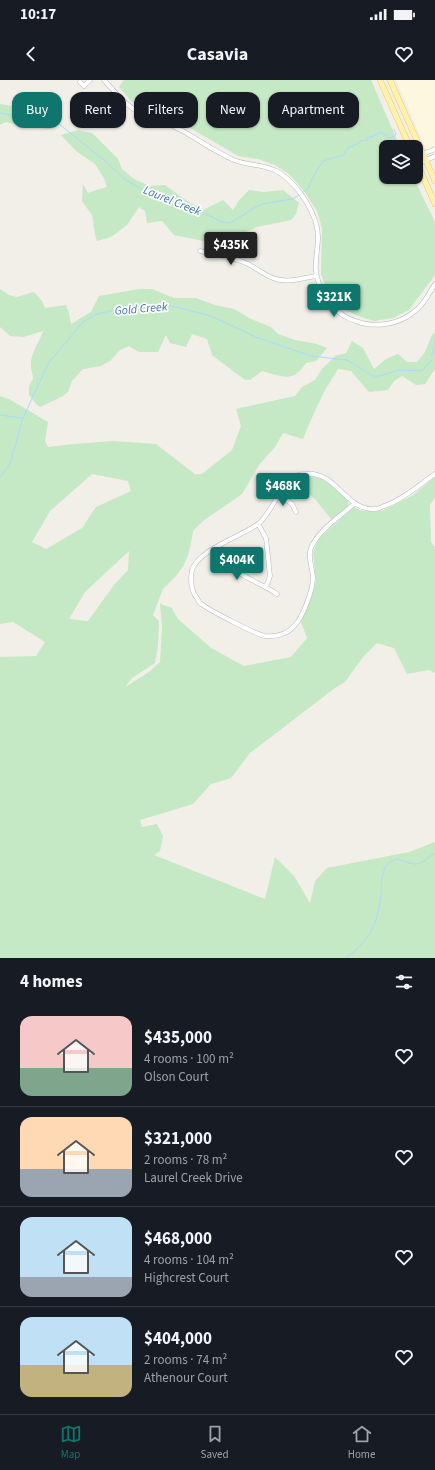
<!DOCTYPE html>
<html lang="en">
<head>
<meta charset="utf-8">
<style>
  :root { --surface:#171b24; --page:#242831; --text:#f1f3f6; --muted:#9ea1a6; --line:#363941; --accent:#0f766e }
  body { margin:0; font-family:"Source Sans 3",sans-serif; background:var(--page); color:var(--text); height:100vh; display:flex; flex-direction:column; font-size:15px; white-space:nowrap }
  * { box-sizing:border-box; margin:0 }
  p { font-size:13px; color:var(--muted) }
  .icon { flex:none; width:22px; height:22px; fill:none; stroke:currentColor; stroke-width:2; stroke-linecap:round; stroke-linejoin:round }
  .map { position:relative; height:878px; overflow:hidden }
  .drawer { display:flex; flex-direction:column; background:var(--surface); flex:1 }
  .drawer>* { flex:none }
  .top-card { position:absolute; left:12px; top:12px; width:411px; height:36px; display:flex; gap:8px }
  .fabs { position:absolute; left:379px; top:60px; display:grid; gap:8px }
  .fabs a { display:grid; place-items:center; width:44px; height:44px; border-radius:8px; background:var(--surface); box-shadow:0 1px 3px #0004; font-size:20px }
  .price { position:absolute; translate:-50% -34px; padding:0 9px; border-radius:4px; background:var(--accent); color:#fff; font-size:13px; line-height:26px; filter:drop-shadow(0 1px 2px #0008) }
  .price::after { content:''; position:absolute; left:50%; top:24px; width:12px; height:9px; margin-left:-6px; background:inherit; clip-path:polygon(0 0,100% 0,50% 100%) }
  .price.selected { background:#222; color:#fff }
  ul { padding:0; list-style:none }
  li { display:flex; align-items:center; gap:12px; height:100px; padding:0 20px }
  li+li { border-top:1px solid var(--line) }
  li span { display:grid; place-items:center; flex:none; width:112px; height:80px; border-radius:12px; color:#555 }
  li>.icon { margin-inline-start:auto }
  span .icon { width:48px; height:48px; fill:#fffc; stroke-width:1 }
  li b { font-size:17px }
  h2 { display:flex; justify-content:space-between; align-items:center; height:48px; padding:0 20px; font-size:17px }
  .tag { padding:0 14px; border-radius:12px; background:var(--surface); box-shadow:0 1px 3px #0004; font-size:14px; line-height:36px }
  .tag.selected { background:var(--accent); color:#fff }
  .status { display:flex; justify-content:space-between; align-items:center; height:28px; padding:0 20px; background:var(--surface); direction:ltr }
  .status svg { height:11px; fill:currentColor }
  header { display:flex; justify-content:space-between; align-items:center; height:52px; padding:0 20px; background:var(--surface); font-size:18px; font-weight:700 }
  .tab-bar { display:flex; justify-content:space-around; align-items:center; height:56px; border-top:1px solid var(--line); background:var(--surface); font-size:11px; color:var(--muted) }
  .tab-bar a { display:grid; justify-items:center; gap:2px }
  .tab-bar .selected { color:var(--accent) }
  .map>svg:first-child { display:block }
  .commercial { fill:#fef7e0 }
  .green { fill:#c5e8c5; fill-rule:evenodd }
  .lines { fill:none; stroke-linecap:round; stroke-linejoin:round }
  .stream { stroke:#aadaff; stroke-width:1 }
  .minor-casing { stroke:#b5b8bc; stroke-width:5 }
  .major-casing { stroke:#f2c960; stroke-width:6 }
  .minor { stroke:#fff; stroke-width:4 }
  .major { stroke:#fff2af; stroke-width:5 }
  .labels { text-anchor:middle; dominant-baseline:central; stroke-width:3.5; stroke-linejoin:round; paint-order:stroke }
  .water-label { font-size:12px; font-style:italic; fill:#4174aa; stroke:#fff }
</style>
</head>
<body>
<div class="status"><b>10:17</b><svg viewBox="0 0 49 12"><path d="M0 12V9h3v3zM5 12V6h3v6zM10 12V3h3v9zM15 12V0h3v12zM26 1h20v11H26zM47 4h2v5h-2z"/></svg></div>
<header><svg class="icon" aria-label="back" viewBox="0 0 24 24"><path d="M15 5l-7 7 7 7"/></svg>Casavia<svg class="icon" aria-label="heart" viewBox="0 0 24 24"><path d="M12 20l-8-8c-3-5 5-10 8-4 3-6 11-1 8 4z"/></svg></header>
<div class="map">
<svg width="435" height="878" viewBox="0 0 435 878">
  <rect width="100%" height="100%" fill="#f1efe8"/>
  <polygon class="commercial" points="396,0 435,0 435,73 429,76"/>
  <g class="green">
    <polygon points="124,0 371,0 400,67 386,67 386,97 413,97 435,142 435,195 409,230 393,238 374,241 358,236 338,226 327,210 321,194 322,148 317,131 304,111 289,94 275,85 258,79 238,76 175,39 143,28 131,21 119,7"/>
    <polygon points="0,24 24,28 41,26 60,33 62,37 50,49 27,47 6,42 0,45"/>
    <polygon points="78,50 92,53 118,79 122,89 134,99 150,106 165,105 184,119 203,130 223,120 233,130 239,120 249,110 264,112 283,110 299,123 296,134 291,140 257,147 248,151 240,156 233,167 174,155 162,141 147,143 145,131 139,127 127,145 111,157 97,161 95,154 92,135 82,121 83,104 88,113 96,110 107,107 104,98 95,84 76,71 61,55"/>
    <path d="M0 209 9 215 17 217 34 212 42 221 45 228 66 225 69 233 71 244 91 232 99 216 139 209H152L174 218H196L215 225 234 229 251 239 271 247 278 254 295 260 317 264 327 268 316 281 306 283C292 304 283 296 262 291L250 300H245L212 275 207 259 192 254 186 267 170 263 166 255 158 272H139L129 266 120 270 110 281 101 286 83 289 72 301 68 312 63 316 40 327 36 324 29 315V306L33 299C33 295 31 290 31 286 30 274 39 263 43 251L23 257 10 256 0 247Z"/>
    <path d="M435 252V289L425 304 416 305 402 296 394 301 388 310 369 312 351 291 338 289C333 298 327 306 322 316 315 330 309 344 303 359L283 353 275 367 259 385 242 414 203 441 193 451 190 469 184 485 176 496 163 509 153 535 159 541 158 565 155 583 132 598 125 607 149 592 160 582 162 547 160 523 163 525 171 527 178 539 211 568 244 586 291 577 307 558 301 542 312 515 316 501 313 473 318 459 354 427 362 431 372 432 382 431 413 415 435 397V417L430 425 431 462 435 467V593L429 590 407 594 394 568 377 563 364 576 345 602 335 608 250 673 231 698 211 704 193 724 140 740 142 747 157 744 163 756 160 771 154 775 265 819 275 777 294 796 310 823 315 801 327 788 409 772 435 762V878H0V577L36 576 45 562 13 542 0 544V316L9 319 48 342 45 361 48 367 74 364 113 361 156 364 195 394H202L232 370 241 346 236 329 295 316 302 307 315 300 322 289 335 276 346 273 352 261 363 268 374 289 386 279 398 274 407 282H417L425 272 432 255ZM92 394 128 401 131 411 96 427 82 448 46 469 32 462 50 431ZM129 471 128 490 114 505 88 541 69 539 85 512Z"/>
    <path d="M307 396C328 398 333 407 348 420V426L332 440 315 419 293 400Z"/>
  </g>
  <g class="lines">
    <g class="stream">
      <polyline points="0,33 59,44 104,80 126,100 151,114 192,127 222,142 228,143 234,141 252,129 262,124 292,119 299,115"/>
      <polyline points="302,113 308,109 312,99 323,81 343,75 348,68 359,63 360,61 367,60 367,58 374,56 381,52 390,58 395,56 396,53 394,51 394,49"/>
      <polyline points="432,275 435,261"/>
      <polyline points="0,335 22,338"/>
      <polyline points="0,397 10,384 23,338 49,282 83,242 97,234 119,229 158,225 172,226 211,236 256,257 311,276 347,280 373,296 380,296 398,290 422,291 432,280"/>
      <path d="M346 878C358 869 368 859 374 845 377 839 380 823 381 815 382 801 380 784 397 779 420 786 415 787 435 773"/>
    </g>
    <defs>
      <g id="minor">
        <path d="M104 0C115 12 127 27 142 34 152 38 163 41 173 46 194 56 213 71 234 80 249 86 266 84 280 93 299 106 319 136 318 159 317 180 312 188 321 209 336 246 386 256 415 231 424 225 429 213 435 204"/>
        <polyline points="80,2 84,6 90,0"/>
        <polyline points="416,77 435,69"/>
        <polyline points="417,84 435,76"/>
        <path d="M200 171C216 175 233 177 248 184 258 189 265 196 276 199 289 203 303 198 316 196"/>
        <polyline points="279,415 292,424 296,432"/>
        <path d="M355 423C340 437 319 449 311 468 307 477 313 489 313 498 313 509 303 537 295 545 288 554 276 557 265 556 257 555 211 531 203 525 201 524 198 521 197 518 191 511 190 499 192 490 198 470 242 456 258 444 273 432 277 410 292 398 296 395 301 394 306 394 337 391 346 432 376 429 379 429 383 426 387 425 405 418 419 405 435 394"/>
        <polyline points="258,444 266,458 270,496 266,507"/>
        <path d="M216 468C219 473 222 479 226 483 240 497 261 503 277 514"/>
      </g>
      <g id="major">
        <polyline points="380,0 410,67"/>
        <polyline points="390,0 435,101"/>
        <polyline points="416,80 435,124"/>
      </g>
    </defs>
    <use href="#minor" class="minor-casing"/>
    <use href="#major" class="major-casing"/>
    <use href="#minor" class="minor"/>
    <use href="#major" class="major"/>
  </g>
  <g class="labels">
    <g class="water-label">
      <text transform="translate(172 121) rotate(22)">Laurel Creek</text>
      <text transform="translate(141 229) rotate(-5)">Gold Creek</text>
    </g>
  </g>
</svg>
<div class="fabs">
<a><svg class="icon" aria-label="layers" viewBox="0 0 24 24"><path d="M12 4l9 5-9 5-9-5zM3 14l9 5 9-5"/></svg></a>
</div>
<b class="price selected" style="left:231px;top:186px">$435K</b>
<b class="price" style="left:334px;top:238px">$321K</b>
<b class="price" style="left:283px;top:427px">$468K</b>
<b class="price" style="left:237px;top:501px">$404K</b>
<div class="top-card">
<a class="tag selected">Buy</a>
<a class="tag">Rent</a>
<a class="tag">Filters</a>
<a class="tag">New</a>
<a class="tag">Apartment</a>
</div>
</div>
<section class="drawer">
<h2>4 homes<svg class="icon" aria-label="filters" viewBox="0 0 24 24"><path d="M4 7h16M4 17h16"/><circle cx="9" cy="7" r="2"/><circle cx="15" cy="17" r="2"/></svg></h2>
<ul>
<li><span style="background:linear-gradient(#f6c9c9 65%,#7fa58c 0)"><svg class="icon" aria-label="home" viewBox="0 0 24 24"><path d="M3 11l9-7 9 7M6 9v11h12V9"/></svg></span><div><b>$435,000</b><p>4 rooms · 100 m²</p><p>Olson Court</p></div><svg class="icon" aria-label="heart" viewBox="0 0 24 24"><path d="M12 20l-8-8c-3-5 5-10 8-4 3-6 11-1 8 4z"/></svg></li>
<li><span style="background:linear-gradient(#ffd9b3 65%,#9aa5b1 0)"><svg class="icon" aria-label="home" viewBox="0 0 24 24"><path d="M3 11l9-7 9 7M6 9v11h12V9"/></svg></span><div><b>$321,000</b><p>2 rooms · 78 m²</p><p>Laurel Creek Drive</p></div><svg class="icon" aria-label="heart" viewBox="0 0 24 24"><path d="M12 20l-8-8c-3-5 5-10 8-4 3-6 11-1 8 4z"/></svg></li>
<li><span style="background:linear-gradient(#bfe0f5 75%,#9aa5b1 0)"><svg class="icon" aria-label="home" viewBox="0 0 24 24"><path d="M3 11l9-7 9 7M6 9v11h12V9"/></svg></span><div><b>$468,000</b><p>4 rooms · 104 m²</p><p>Highcrest Court</p></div><svg class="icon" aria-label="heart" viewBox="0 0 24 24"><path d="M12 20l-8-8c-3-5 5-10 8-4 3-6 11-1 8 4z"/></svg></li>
<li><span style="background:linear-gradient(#bfe0f5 60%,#c2b280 0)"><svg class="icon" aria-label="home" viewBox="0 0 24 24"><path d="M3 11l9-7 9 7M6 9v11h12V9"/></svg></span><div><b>$404,000</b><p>2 rooms · 74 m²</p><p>Athenour Court</p></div><svg class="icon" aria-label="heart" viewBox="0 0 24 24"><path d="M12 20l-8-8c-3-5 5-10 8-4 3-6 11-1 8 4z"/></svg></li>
</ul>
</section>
<nav class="tab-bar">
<a class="selected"><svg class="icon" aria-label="map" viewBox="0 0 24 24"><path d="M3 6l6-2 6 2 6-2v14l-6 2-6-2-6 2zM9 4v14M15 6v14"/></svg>Map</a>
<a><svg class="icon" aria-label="saved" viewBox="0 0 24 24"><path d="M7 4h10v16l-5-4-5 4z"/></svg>Saved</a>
<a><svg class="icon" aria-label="home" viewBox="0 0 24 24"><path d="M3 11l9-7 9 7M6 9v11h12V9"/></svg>Home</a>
</nav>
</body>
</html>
